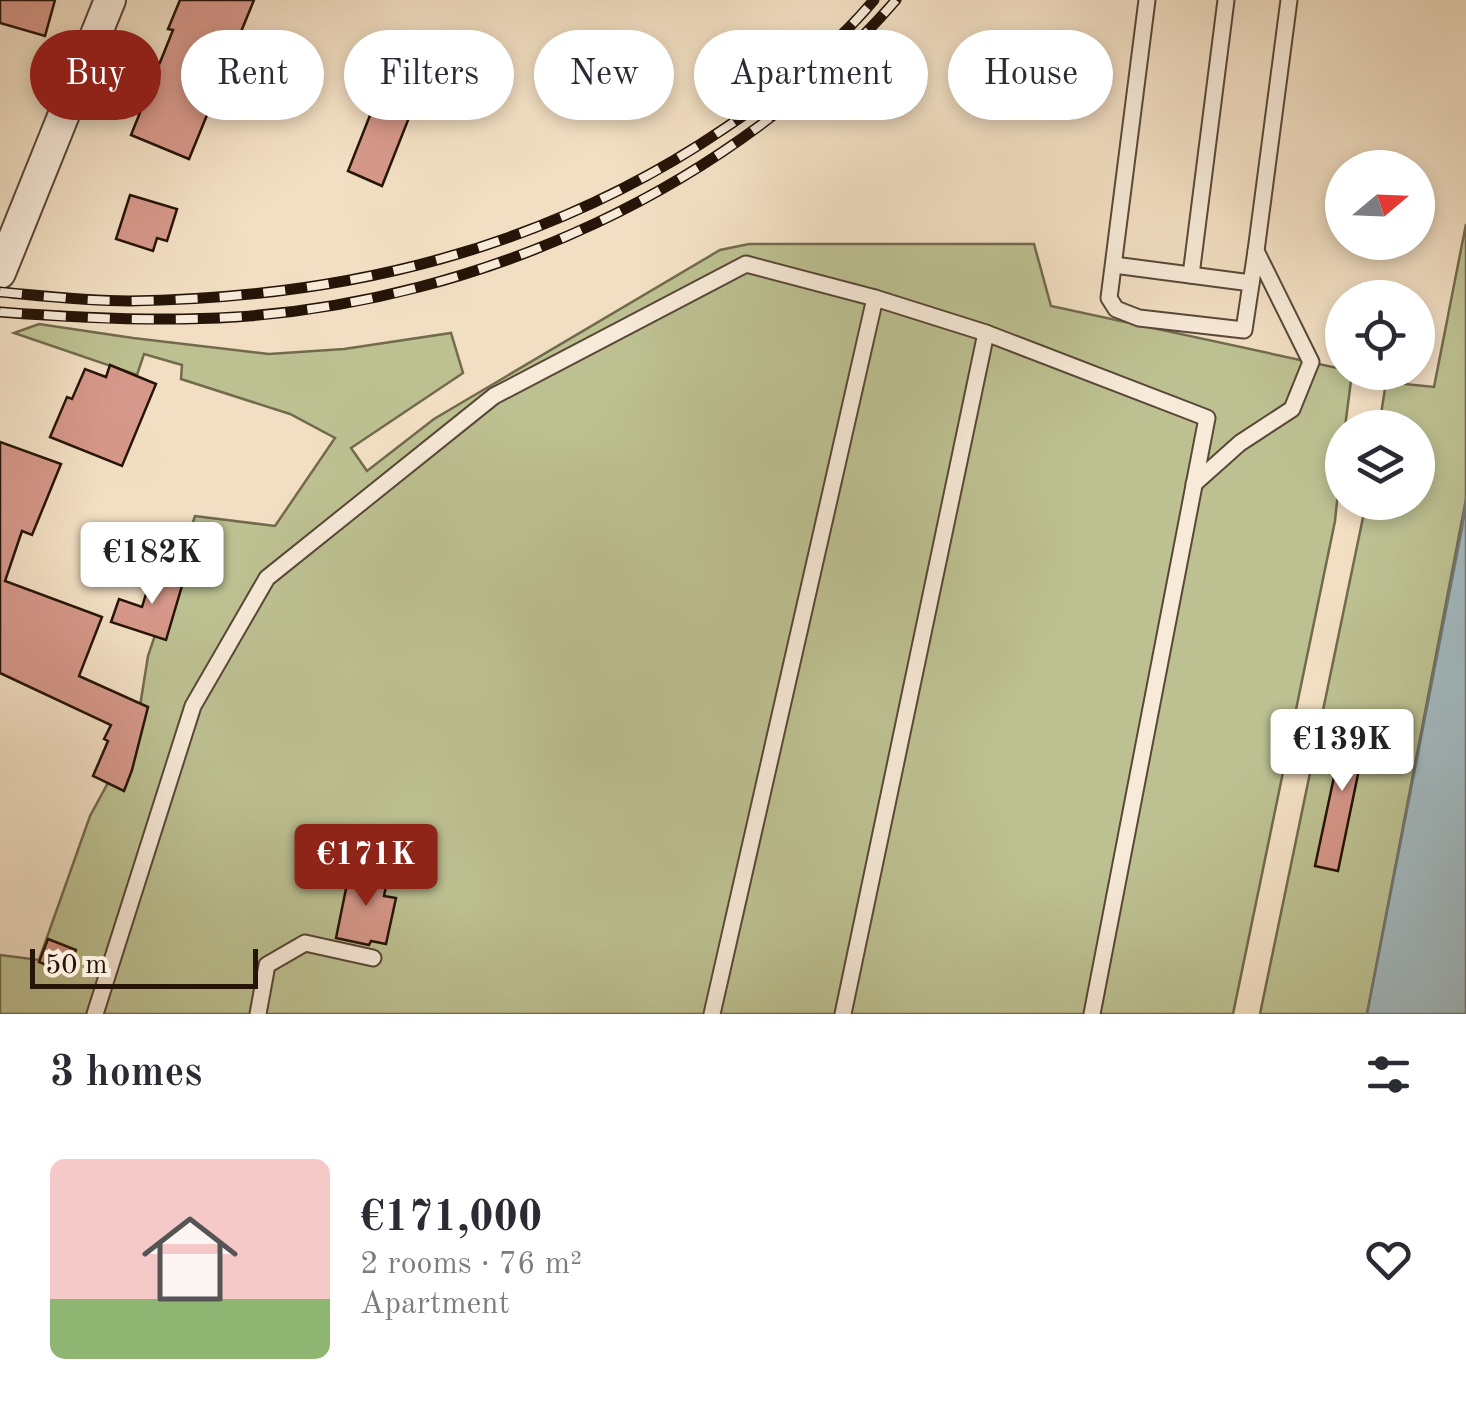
<!DOCTYPE html>
<html lang="en">
<head>
<meta charset="utf-8">
<style>
  :root { --surface:#fff; --page:#f2f2f3; --text:#2b2b33; --muted:#7c7c81; --accent:#8f2418 }
  body { margin:0; font-family:"Old Standard TT",serif; background:var(--page); color:var(--text); height:100vh; display:flex; flex-direction:column; font-size:38px; white-space:nowrap }
  * { box-sizing:border-box; margin:0 }
  p { font-size:32px; color:var(--muted) }
  .icon { flex:none; width:55px; height:55px; fill:none; stroke:currentColor; stroke-width:2; stroke-linecap:round; stroke-linejoin:round }
  .map { position:relative; height:1014px; overflow:hidden }
  .panel { display:flex; flex-direction:column; background:var(--surface); flex:1 }
  .panel>* { flex:none }
  .banner { position:absolute; left:30px; top:30px; width:1408px; height:90px; display:flex; gap:20px }
  .needle { width:65px; rotate:71deg }
  .tools { position:absolute; left:1325px; top:150px; display:grid; gap:20px }
  .tools a { display:grid; place-items:center; width:110px; height:110px; border-radius:50%; background:var(--surface); box-shadow:0 5px 15px #0003; font-size:50px }
  .scale { position:absolute; left:30px; bottom:25px; width:228px; box-sizing:border-box; padding-left:10px; border:5px solid #261408; border-top:0; font-size:28px; line-height:35px; white-space:nowrap; color:#261408; -webkit-text-stroke:8px #f7ead8; paint-order:stroke }
  .price { position:absolute; translate:-50% -85px; padding:0 22px; border-radius:10px; background:#fff; color:#222; font-size:32px; line-height:65px; filter:drop-shadow(0 2px 5px #0008) }
  .price::after { content:''; position:absolute; left:50%; top:60px; width:30px; height:22px; margin-left:-15px; background:inherit; clip-path:polygon(0 0,100% 0,50% 100%) }
  .price.selected { background:var(--accent); color:#fff }
  ul { padding:0; list-style:none }
  li { display:flex; align-items:center; gap:30px; height:250px; padding:0 50px }
  li span { display:grid; place-items:center; flex:none; width:280px; height:200px; border-radius:15px; color:#555 }
  li>.icon { margin-inline-start:auto }
  span .icon { width:120px; height:120px; fill:#fffc; stroke-width:1 }
  li b { font-size:42px }
  h2 { display:flex; justify-content:space-between; align-items:center; height:120px; padding:0 50px; font-size:42px }
  .pill { padding:0 35px; border-radius:45px; background:var(--surface); box-shadow:0 5px 15px #0003; font-size:35px; line-height:90px }
  .pill.selected { background:var(--accent); color:#fff }
  .map>svg:first-child { display:block }
  .green { fill:#bdc192; stroke:#726a4d; stroke-width:2.5 }
  .water { fill:#a2b9bf; stroke:#707776; stroke-width:2.5 }
  .building { fill:#d6988a; stroke:#261408; stroke-width:2.5 }
  .lines { fill:none; stroke-linecap:round; stroke-linejoin:round }
  .lane-casing { stroke:#594737; stroke-width:19 }
  .street-casing { stroke:#594737; stroke-width:34 }
  .lane { stroke:#f7ead8; stroke-width:15 }
  .street { stroke:#f7ead8; stroke-width:30 }
  .rail-casing { stroke:#261408; stroke-width:11 }
  .rail { stroke:#f7ead8; stroke-width:8; stroke-dasharray:22; stroke-linecap:butt }
</style>
</head>
<body>
<div class="map">
<svg width="1466" height="1014" viewBox="0 0 1466 1014">
  <rect width="100%" height="100%" fill="#f2dfc3"/>
  <filter id="stains"><feTurbulence type="fractalNoise" baseFrequency=".002" numOctaves="4"/><feColorMatrix values="0 0 0 0 .2 0 0 0 0 .09 0 0 0 0 .02 0 0 0 .5 -.17"/></filter>
  <radialGradient id="worn" r=".72"><stop offset=".6" stop-color="#630" stop-opacity="0"/><stop offset="1" stop-color="#630" stop-opacity=".3"/></radialGradient>
  <g class="green">
    <polygon points="1466,224 1466,499 1367,1014 1260,1014 1366,503 1418,502 1418,428 1379,427 1386,382 1434,387"/>
    <polygon points="749,244 1034,244 1051,306 1342,369 1342,372 1352,373 1345,427 1342,428 1342,454 1335,521 1233,1014 0,1014 0,955 39,960 90,816 136,731 148,656 195,516 275,526 335,438 290,414 181,379 182,365 144,354 137,375 14,333 39,324 133,338 269,354 344,349 451,333 463,373 351,448 367,471 434,419 720,250"/>
  </g>
  <polygon class="water" points="1466,499 1466,1014 1367,1014 1462,528"/>
  <g class="building">
    <polygon points="0,0 55,0 45,36 0,23"/>
    <polygon points="180,0 254,0 189,159 131,135 141,110 137,108 149,78 153,79 163,55 173,30 168,29"/>
    <polygon points="622,36 638,52 621,72 606,84 588,58"/>
    <polygon points="380,90 414,105 382,186 348,171"/>
    <polygon points="130,195 177,209 167,241 157,238 153,251 116,239"/>
    <polygon points="110,365 156,384 122,466 50,437 67,397 72,399 85,369 106,377"/>
    <polygon points="0,442 61,464 32,535 22,531 5,581 102,617 79,676 148,707 132,770 124,791 93,776 108,741 104,739 111,725 0,673"/>
    <polygon points="154,568 184,579 166,640 111,622 119,599 142,607"/>
    <polygon points="1347,716 1369,721 1338,871 1315,866"/>
    <polygon points="350,869 388,877 384,896 396,898 386,944 371,941 369,945 336,938"/>
    <polygon points="48,939 76,950 67,973 39,962"/>
  </g>
  <g class="lines">
    <defs>
      <g id="lane">
        <polyline points="1147,0 1109,298 1116,309 1139,318 1244,330 1256,251"/>
        <polyline points="1114,265 1251,283"/>
        <polyline points="1191,275 1226,0"/>
        <polyline points="986,333 1207,418 1092,1014"/>
        <polyline points="1194,484 1240,443 1292,409 1311,362 1256,251 1289,0"/>
        <polyline points="95,1014 193,706 267,578 494,396 746,264 875,298 712,1014"/>
        <polyline points="258,1014 267,965 305,943 373,958"/>
        <polyline points="843,1014 986,333 875,298"/>
      </g>
      <polyline id="street" points="0,273 110,0"/>
    </defs>
    <use href="#lane" class="lane-casing"/>
    <use href="#street" class="street-casing"/>
    <use href="#lane" class="lane"/>
    <use href="#street" class="street"/>
    <defs>
      <g id="rail">
        <path d="M0 292C43 296 86 301 129 301 344 298 545 250 725 128 779 92 832 50 874 0"/>
        <path d="M0 312C78 318 157 322 235 317 481 301 734 187 896 0"/>
      </g>
    </defs>
    <use href="#rail" class="rail-casing"/>
    <use href="#rail" class="rail"/>
  </g>
  <rect width="100%" height="100%" filter="url(#stains)"/>
  <rect width="100%" height="100%" fill="url(#worn)"/>
</svg>
<div class="tools">
<a><svg class="needle" viewBox="-14 -14 28 28"><path d="M0-13l5 13h-10z" fill="#e53935"/><path d="M0 13l5-13h-10z" fill="#7c7c81"/></svg></a>
<a><svg class="icon" aria-label="locate" viewBox="0 0 24 24"><circle cx="12" cy="12" r="6"/><path d="M12 2v4M12 18v4M2 12h4M18 12h4"/></svg></a>
<a><svg class="icon" aria-label="layers" viewBox="0 0 24 24"><path d="M12 4l9 5-9 5-9-5zM3 14l9 5 9-5"/></svg></a>
</div>
<div class="scale">50 m</div>
<b class="price" style="left:152px;top:607px">€182K</b>
<b class="price" style="left:1342px;top:794px">€139K</b>
<b class="price selected" style="left:366px;top:909px">€171K</b>
<div class="banner">
<a class="pill selected">Buy</a>
<a class="pill">Rent</a>
<a class="pill">Filters</a>
<a class="pill">New</a>
<a class="pill">Apartment</a>
<a class="pill">House</a>
</div>
</div>
<section class="panel">
<h2>3 homes<svg class="icon" aria-label="filters" viewBox="0 0 24 24"><path d="M4 7h16M4 17h16"/><circle cx="9" cy="7" r="2"/><circle cx="15" cy="17" r="2"/></svg></h2>
<ul>
<li><span style="background:linear-gradient(#f6c9c9 70%,#8fb573 0)"><svg class="icon" aria-label="home" viewBox="0 0 24 24"><path d="M3 11l9-7 9 7M6 9v11h12V9"/></svg></span><div><b>€171,000</b><p>2 rooms · 76 m²</p><p>Apartment</p></div><svg class="icon" aria-label="heart" viewBox="0 0 24 24"><path d="M12 20l-8-8c-3-5 5-10 8-4 3-6 11-1 8 4z"/></svg></li>
</ul>
</section>
</body>
</html>
